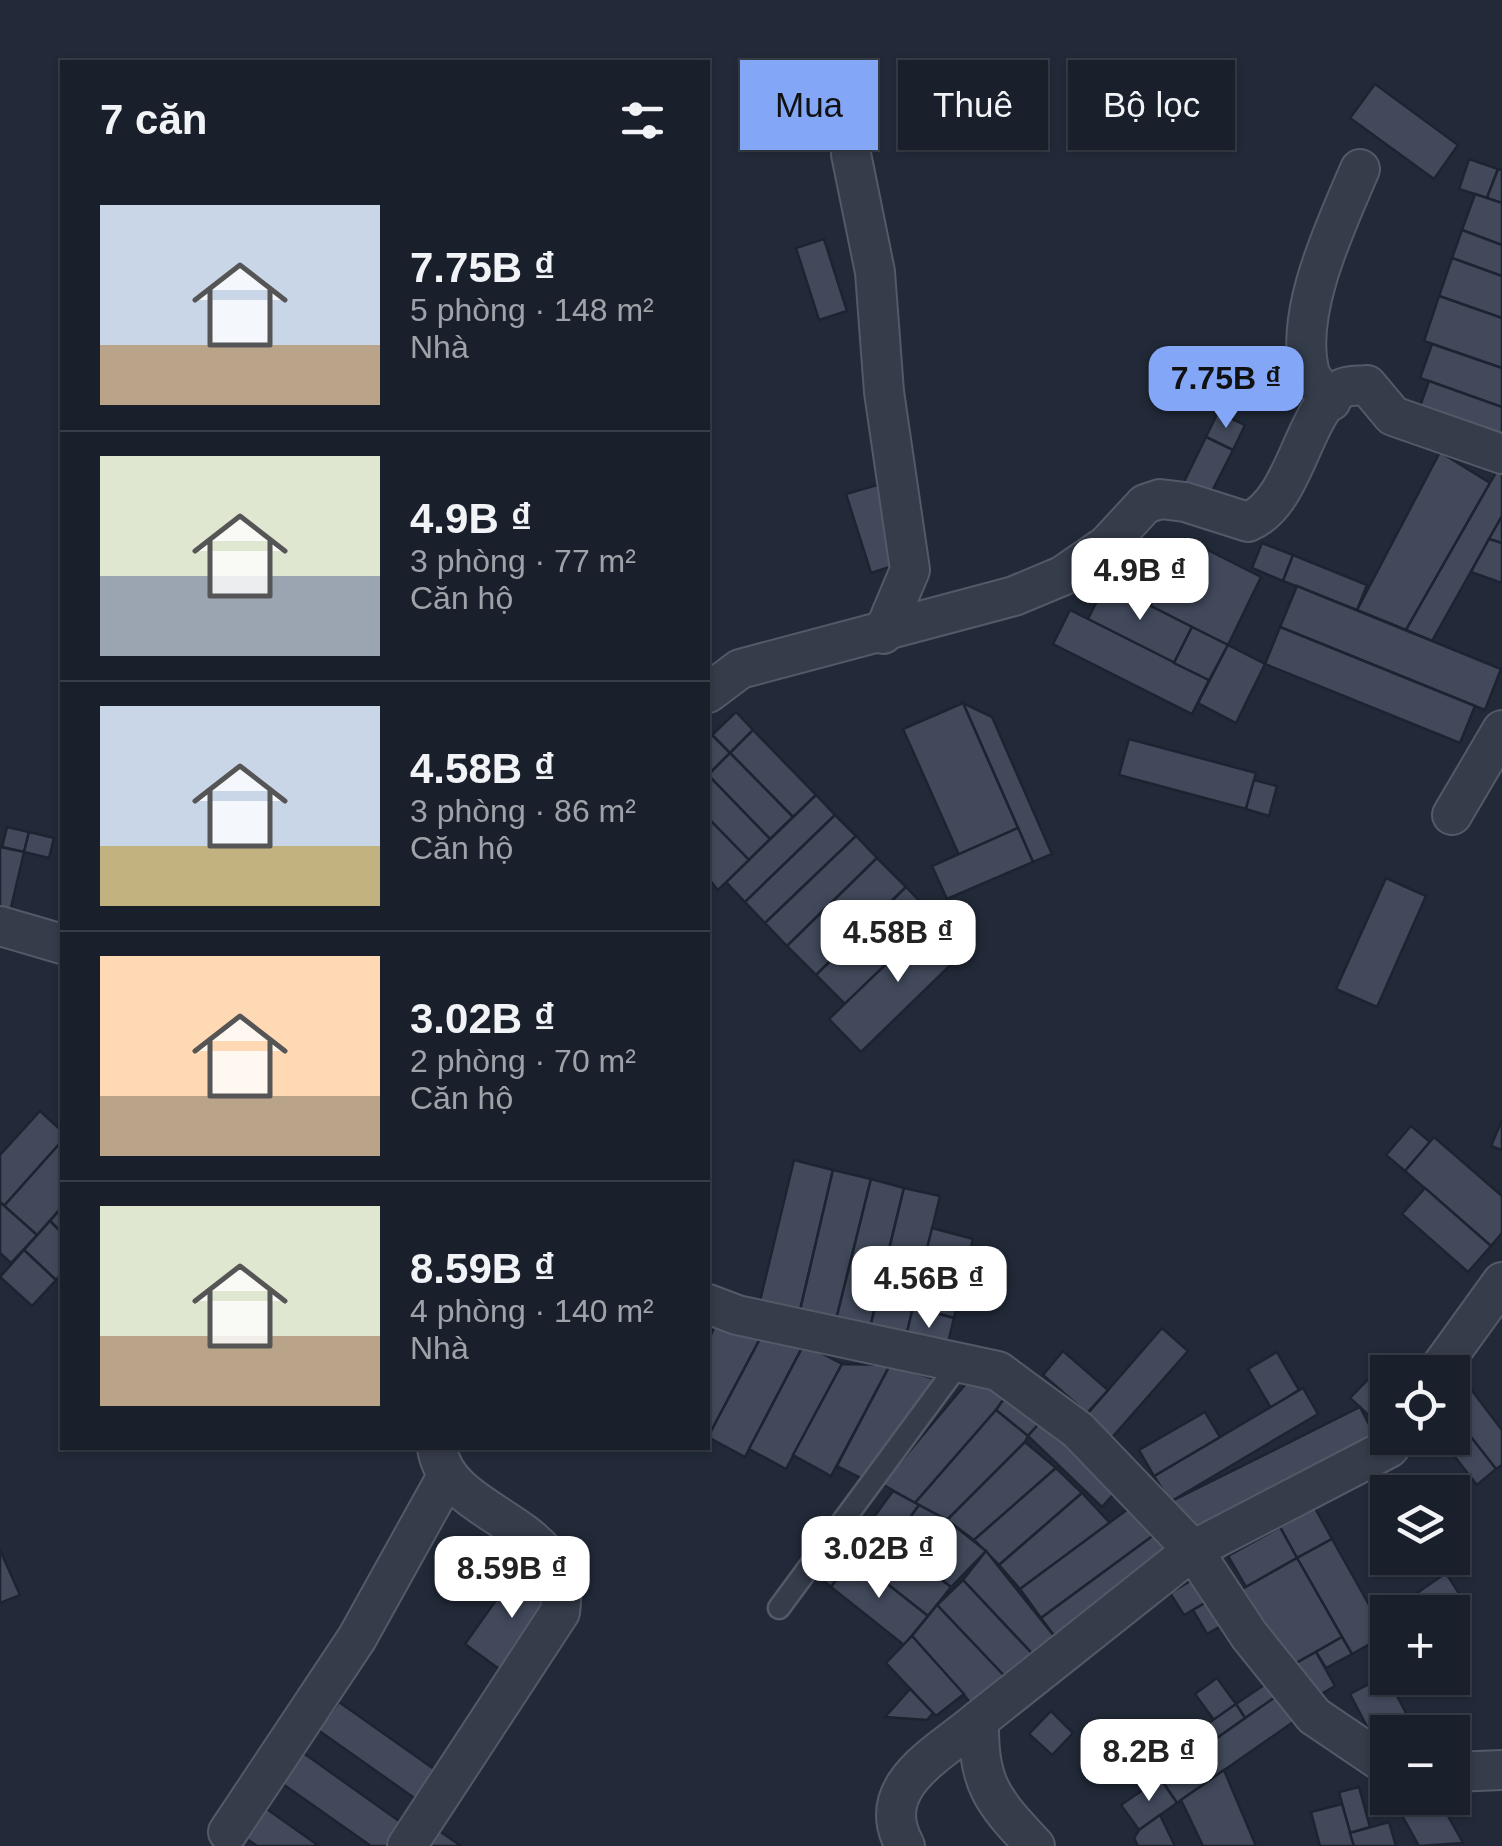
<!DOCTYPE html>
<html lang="vi">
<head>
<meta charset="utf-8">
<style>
  :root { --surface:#1a202b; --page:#272d37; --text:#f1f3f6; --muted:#9fa3a9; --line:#383e47; --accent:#84a6f6 }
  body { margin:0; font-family:Helvetica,sans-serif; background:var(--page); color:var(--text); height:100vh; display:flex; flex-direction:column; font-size:38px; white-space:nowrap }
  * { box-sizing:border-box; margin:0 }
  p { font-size:32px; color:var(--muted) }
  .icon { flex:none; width:55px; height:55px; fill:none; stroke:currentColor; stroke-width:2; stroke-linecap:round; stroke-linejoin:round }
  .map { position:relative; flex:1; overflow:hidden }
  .sheet { position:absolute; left:60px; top:60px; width:650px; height:1390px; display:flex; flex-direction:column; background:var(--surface); border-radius:0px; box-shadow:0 2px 8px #0004,0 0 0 2px var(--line) }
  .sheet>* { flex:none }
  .top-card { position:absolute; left:740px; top:60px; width:610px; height:90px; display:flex; gap:20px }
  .controls { position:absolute; left:1370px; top:1355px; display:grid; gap:20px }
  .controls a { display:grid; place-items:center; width:100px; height:100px; border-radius:0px; background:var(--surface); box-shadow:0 2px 8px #0004,0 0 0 2px var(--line); font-size:50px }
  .price { position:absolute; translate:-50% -85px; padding:0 22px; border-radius:20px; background:#fff; color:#222; font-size:32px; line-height:65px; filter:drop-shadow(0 2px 5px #0008) }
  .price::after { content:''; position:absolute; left:50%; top:60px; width:30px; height:22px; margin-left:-15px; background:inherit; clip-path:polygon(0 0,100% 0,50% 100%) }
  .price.active { background:var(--accent); color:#111 }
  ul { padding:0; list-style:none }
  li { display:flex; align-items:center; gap:30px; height:250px; padding:0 40px }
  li+li { border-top:2px solid var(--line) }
  li span { display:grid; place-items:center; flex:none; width:280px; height:200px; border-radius:0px; color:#555 }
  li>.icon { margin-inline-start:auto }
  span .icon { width:120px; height:120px; fill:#fffc; stroke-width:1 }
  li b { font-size:42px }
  h2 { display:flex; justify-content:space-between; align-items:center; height:120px; padding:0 40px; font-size:42px }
  .tag { padding:0 35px; border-radius:0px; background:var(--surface); box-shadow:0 2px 8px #0004,0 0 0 2px var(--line); font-size:35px; line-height:90px }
  .tag.active { background:var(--accent); color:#111 }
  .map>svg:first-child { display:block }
  .building { fill:#41495b; stroke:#1d2330; stroke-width:2.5 }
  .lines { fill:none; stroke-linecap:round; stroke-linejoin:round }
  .service-casing { stroke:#535967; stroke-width:25 }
  .minor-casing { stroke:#535967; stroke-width:42 }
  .service { stroke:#353c4a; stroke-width:20 }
  .minor { stroke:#353c4a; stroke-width:38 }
</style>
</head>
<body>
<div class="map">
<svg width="1502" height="1846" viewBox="0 0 1502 1846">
  <rect width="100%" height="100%" fill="#222a39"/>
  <g class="building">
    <polygon points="1375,84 1458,145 1434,179 1350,118"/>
    <polygon points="1469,159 1498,169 1487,198 1459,189"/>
    <polygon points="1498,169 1502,170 1502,203 1487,198"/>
    <polygon points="1475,194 1502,203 1502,245 1462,230"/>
    <polygon points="1462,230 1502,245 1502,276 1452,258"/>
    <polygon points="824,239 847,311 819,320 796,248"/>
    <polygon points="1452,258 1502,276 1502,318 1439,296"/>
    <polygon points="1439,296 1502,318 1502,368 1424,341"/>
    <polygon points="1432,344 1502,368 1502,407 1420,378"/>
    <polygon points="1429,381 1502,407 1502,448 1416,417"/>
    <polygon points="1218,412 1245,425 1233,450 1206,437"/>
    <polygon points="1206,437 1233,450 1205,505 1179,492"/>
    <polygon points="1440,452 1490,483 1406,630 1357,610"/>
    <polygon points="1498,469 1502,472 1502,516 1432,641 1406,630"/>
    <polygon points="877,485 902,563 871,573 846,494"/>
    <polygon points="1502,516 1502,543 1489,539"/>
    <polygon points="1184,538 1261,577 1228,645 1150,606"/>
    <polygon points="1489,539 1502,543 1502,583 1471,572"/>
    <polygon points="1262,543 1293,555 1283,581 1252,568"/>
    <polygon points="1139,545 1172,562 1150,606 1117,588"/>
    <polygon points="1293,555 1367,585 1357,610 1283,581"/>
    <polygon points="1106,583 1192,627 1174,663 1088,619"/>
    <polygon points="1297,586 1501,669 1485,710 1280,627"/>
    <polygon points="1070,610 1209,680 1192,714 1053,644"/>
    <polygon points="1192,627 1228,645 1209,680 1174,663"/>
    <polygon points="1280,627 1475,706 1460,743 1265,664"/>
    <polygon points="1228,645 1265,664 1236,723 1198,703"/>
    <polygon points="963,703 992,717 1052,854 1033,862"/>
    <polygon points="963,703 1018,828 959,855 903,729"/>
    <polygon points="736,712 753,730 730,753 712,735"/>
    <polygon points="753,730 816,795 793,817 730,753"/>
    <polygon points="712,735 730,753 708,775 708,739"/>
    <polygon points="1129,739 1256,773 1246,809 1119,775"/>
    <polygon points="730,753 793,817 770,839 708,775"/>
    <polygon points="708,775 770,839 749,860 708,818"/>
    <polygon points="1254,780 1277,786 1269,816 1246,809"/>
    <polygon points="816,795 835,815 745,902 726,882"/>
    <polygon points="835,815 856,836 765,923 745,902"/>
    <polygon points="708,818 749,860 718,890 708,878"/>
    <polygon points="7,827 29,832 24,852 2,847"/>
    <polygon points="1018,828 1033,862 947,899 932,866"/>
    <polygon points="29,832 54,838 49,858 24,852"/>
    <polygon points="856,836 877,858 787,946 765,923"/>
    <polygon points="0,847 24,852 10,912 0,910"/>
    <polygon points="877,858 906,887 816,975 787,946"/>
    <polygon points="1386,878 1426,896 1377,1007 1336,989"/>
    <polygon points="906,887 935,917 845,1004 816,975"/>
    <polygon points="935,917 966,950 861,1052 829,1019"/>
    <polygon points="40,1111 62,1131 62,1141 4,1206 0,1202 0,1155"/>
    <polygon points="1502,1120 1502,1150 1491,1146"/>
    <polygon points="1411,1126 1430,1142 1405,1171 1386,1155"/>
    <polygon points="1434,1137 1502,1196 1502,1233 1491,1246 1405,1171"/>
    <polygon points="62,1141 62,1207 37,1235 4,1206"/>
    <polygon points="794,1160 833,1170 798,1319 758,1309"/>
    <polygon points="833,1170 871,1179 834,1328 798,1319"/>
    <polygon points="871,1179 904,1188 868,1336 834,1328"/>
    <polygon points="904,1188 940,1196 904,1345 868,1336"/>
    <polygon points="1425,1188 1491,1246 1468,1272 1402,1214"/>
    <polygon points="0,1202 37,1235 11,1263 0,1253"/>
    <polygon points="62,1207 62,1233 50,1221"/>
    <polygon points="50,1221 62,1233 62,1273 56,1280 24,1250"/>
    <polygon points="932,1228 973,1239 954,1318 913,1307"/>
    <polygon points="24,1250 56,1280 32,1306 0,1277"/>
    <polygon points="913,1307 954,1318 945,1355 904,1345"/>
    <polygon points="715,1326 761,1337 708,1437 708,1341"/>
    <polygon points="1162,1328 1188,1351 1108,1442 1083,1419"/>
    <polygon points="761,1337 804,1344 745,1457 708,1437"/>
    <polygon points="804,1344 842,1364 786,1469 749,1449"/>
    <polygon points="1063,1351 1108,1390 1087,1413 1043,1375"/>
    <polygon points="1277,1352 1299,1390 1271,1408 1248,1369"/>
    <polygon points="1386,1361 1398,1372 1388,1372 1388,1414 1378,1424 1350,1398"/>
    <polygon points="842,1364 890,1365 831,1476 793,1455"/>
    <polygon points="890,1365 938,1380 871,1483 837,1466"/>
    <polygon points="974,1374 1006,1396 996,1410 915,1503 882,1484"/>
    <polygon points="1303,1388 1318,1414 1170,1502 1154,1476"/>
    <polygon points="1470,1388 1502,1430 1502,1465 1496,1469 1452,1413 1452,1401"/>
    <polygon points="1006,1396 1044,1418 1028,1436 996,1410"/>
    <polygon points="1360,1407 1378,1442 1187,1536 1170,1502"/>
    <polygon points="996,1410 1028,1436 1025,1442 947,1520 915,1503"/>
    <polygon points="1205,1412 1220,1437 1154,1476 1139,1450"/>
    <polygon points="1044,1418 1118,1489 1102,1507 1028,1436"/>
    <polygon points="1457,1419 1496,1469 1477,1485 1440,1438 1452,1438 1452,1423"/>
    <polygon points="1025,1442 1056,1468 974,1540 947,1520"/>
    <polygon points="1056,1468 1082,1493 999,1565 974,1540"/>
    <polygon points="893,1491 919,1505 893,1541 868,1525"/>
    <polygon points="1082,1493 1110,1523 1020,1589 999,1565"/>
    <polygon points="1136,1503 1158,1532 1041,1618 1020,1589"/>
    <polygon points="919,1505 947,1520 986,1551 951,1587 893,1541"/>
    <polygon points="1315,1508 1332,1539 1297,1558 1280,1527"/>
    <polygon points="863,1521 873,1529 831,1587 819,1577"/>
    <polygon points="1280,1527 1297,1558 1246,1587 1228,1556"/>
    <polygon points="873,1529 951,1587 928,1616 853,1557"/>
    <polygon points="1158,1532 1178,1559 1062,1646 1041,1618"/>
    <polygon points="1332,1539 1386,1635 1352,1654 1297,1558"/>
    <polygon points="0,1550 20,1595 0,1603"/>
    <polygon points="986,1551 1062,1646 1040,1662 963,1580"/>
    <polygon points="853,1557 928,1616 904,1645 831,1587"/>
    <polygon points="1297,1558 1342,1637 1282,1671 1237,1592"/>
    <polygon points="518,1569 559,1597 506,1674 465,1644"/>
    <polygon points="1446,1573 1467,1606 1452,1615 1388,1613"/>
    <polygon points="1199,1576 1212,1599 1184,1615 1170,1593"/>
    <polygon points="963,1580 1040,1662 1012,1684 937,1605"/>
    <polygon points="1212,1599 1226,1623 1207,1634 1193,1610"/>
    <polygon points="937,1605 1012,1684 977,1710 912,1636"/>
    <polygon points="912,1636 964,1694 936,1716 886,1663"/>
    <polygon points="1342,1637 1352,1654 1326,1668 1316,1652"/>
    <polygon points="1316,1652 1335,1686 1309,1701 1289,1667"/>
    <polygon points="1386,1675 1416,1732 1388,1732 1388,1749 1376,1744 1350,1694"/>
    <polygon points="1217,1678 1236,1704 1214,1720 1195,1694"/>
    <polygon points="1267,1683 1276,1697 1245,1718 1236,1704"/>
    <polygon points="910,1689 933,1713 927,1720 885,1717"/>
    <polygon points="1281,1693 1299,1718 1177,1803 1160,1778"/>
    <polygon points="339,1702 441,1774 420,1802 318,1730"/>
    <polygon points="1236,1704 1245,1718 1160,1778 1150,1764"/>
    <polygon points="1051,1711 1073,1733 1052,1755 1029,1734"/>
    <polygon points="302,1752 406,1826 393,1846 371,1846 280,1782"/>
    <polygon points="1224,1770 1256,1846 1203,1846 1181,1800"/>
    <polygon points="1160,1778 1177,1803 1139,1830 1121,1805"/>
    <polygon points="1359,1787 1370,1827 1350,1833 1339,1792"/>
    <polygon points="1423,1798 1438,1798 1463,1843 1419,1846 1399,1810"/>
    <polygon points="1342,1804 1354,1846 1320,1846 1311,1812"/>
    <polygon points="264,1807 319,1846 257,1846 244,1837"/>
    <polygon points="1160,1815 1175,1846 1138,1846 1134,1838 1139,1830"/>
    <polygon points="1389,1822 1396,1846 1354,1846 1350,1833"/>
    <polygon points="435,1828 461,1846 422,1846"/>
  </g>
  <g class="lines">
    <defs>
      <polyline id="service" points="779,1608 958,1365"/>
      <g id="minor">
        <polyline points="851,154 875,272 884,392 910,570 883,634"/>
        <path d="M1331 401C1324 392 1311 380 1309 370 1295 310 1337 223 1360 169"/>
        <path d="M708 693 740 669 1014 596 1062 576 1107 545 1145 504 1160 499 1185 502 1248 522C1297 502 1302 409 1343 388 1349 385 1360 386 1367 385L1393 416 1502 454"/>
        <polyline points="1452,815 1502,730"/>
        <polyline points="0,926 62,944"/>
        <polyline points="708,1304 737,1315 998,1371 1078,1430 1193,1550 1249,1635 1314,1716 1388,1766"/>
        <polyline points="1437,1372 1502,1282"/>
        <polyline points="1452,1772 1502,1770"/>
        <polyline points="228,1832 357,1638 447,1476"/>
        <path d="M407 1846 560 1612C574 1520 448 1520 437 1448"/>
        <path d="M905 1846C872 1786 938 1755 979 1720"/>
        <path d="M1035 1846C992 1800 978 1785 979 1720L1193 1550 1389 1448 1396 1438"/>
      </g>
    </defs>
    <use href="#service" class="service-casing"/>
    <use href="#minor" class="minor-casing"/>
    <use href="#service" class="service"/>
    <use href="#minor" class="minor"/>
  </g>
</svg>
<div class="controls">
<a><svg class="icon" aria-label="locate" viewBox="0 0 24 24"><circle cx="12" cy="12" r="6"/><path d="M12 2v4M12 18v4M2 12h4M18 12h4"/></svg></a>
<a><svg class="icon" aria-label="layers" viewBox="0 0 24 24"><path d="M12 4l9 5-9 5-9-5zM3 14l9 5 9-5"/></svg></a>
<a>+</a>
<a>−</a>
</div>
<b class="price active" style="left:1226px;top:431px">7.75B ₫</b>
<b class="price" style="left:1140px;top:623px">4.9B ₫</b>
<b class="price" style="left:898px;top:985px">4.58B ₫</b>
<b class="price" style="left:929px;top:1331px">4.56B ₫</b>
<b class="price" style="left:879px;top:1601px">3.02B ₫</b>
<b class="price" style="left:512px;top:1621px">8.59B ₫</b>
<b class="price" style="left:1149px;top:1804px">8.2B ₫</b>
<div class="top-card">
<a class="tag active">Mua</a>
<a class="tag">Thuê</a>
<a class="tag">Bộ lọc</a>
</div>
<section class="sheet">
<h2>7 căn<svg class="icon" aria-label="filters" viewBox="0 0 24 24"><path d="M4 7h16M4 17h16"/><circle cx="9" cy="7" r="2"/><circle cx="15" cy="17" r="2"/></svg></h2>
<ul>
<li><span style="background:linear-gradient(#c9d6e8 70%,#b9a48a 0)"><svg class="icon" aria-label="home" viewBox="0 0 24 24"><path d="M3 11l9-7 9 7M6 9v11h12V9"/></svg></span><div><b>7.75B ₫</b><p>5 phòng · 148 m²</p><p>Nhà</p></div></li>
<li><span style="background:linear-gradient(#dfe7d0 60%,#9aa5b1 0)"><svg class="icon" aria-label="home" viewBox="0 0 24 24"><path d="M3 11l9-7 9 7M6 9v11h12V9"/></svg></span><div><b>4.9B ₫</b><p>3 phòng · 77 m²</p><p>Căn hộ</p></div></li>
<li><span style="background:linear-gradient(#c9d6e8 70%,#c2b280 0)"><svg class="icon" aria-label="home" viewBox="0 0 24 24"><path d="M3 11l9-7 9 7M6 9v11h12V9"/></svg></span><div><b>4.58B ₫</b><p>3 phòng · 86 m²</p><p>Căn hộ</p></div></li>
<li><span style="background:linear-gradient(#ffd9b3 70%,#b9a48a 0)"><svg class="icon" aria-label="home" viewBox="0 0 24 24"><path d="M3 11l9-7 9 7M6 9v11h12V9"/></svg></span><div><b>3.02B ₫</b><p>2 phòng · 70 m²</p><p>Căn hộ</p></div></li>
<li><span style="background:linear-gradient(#dfe7d0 65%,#b9a48a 0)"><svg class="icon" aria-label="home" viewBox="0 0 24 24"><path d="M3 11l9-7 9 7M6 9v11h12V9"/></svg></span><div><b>8.59B ₫</b><p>4 phòng · 140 m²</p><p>Nhà</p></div></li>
</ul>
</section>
</div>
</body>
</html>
